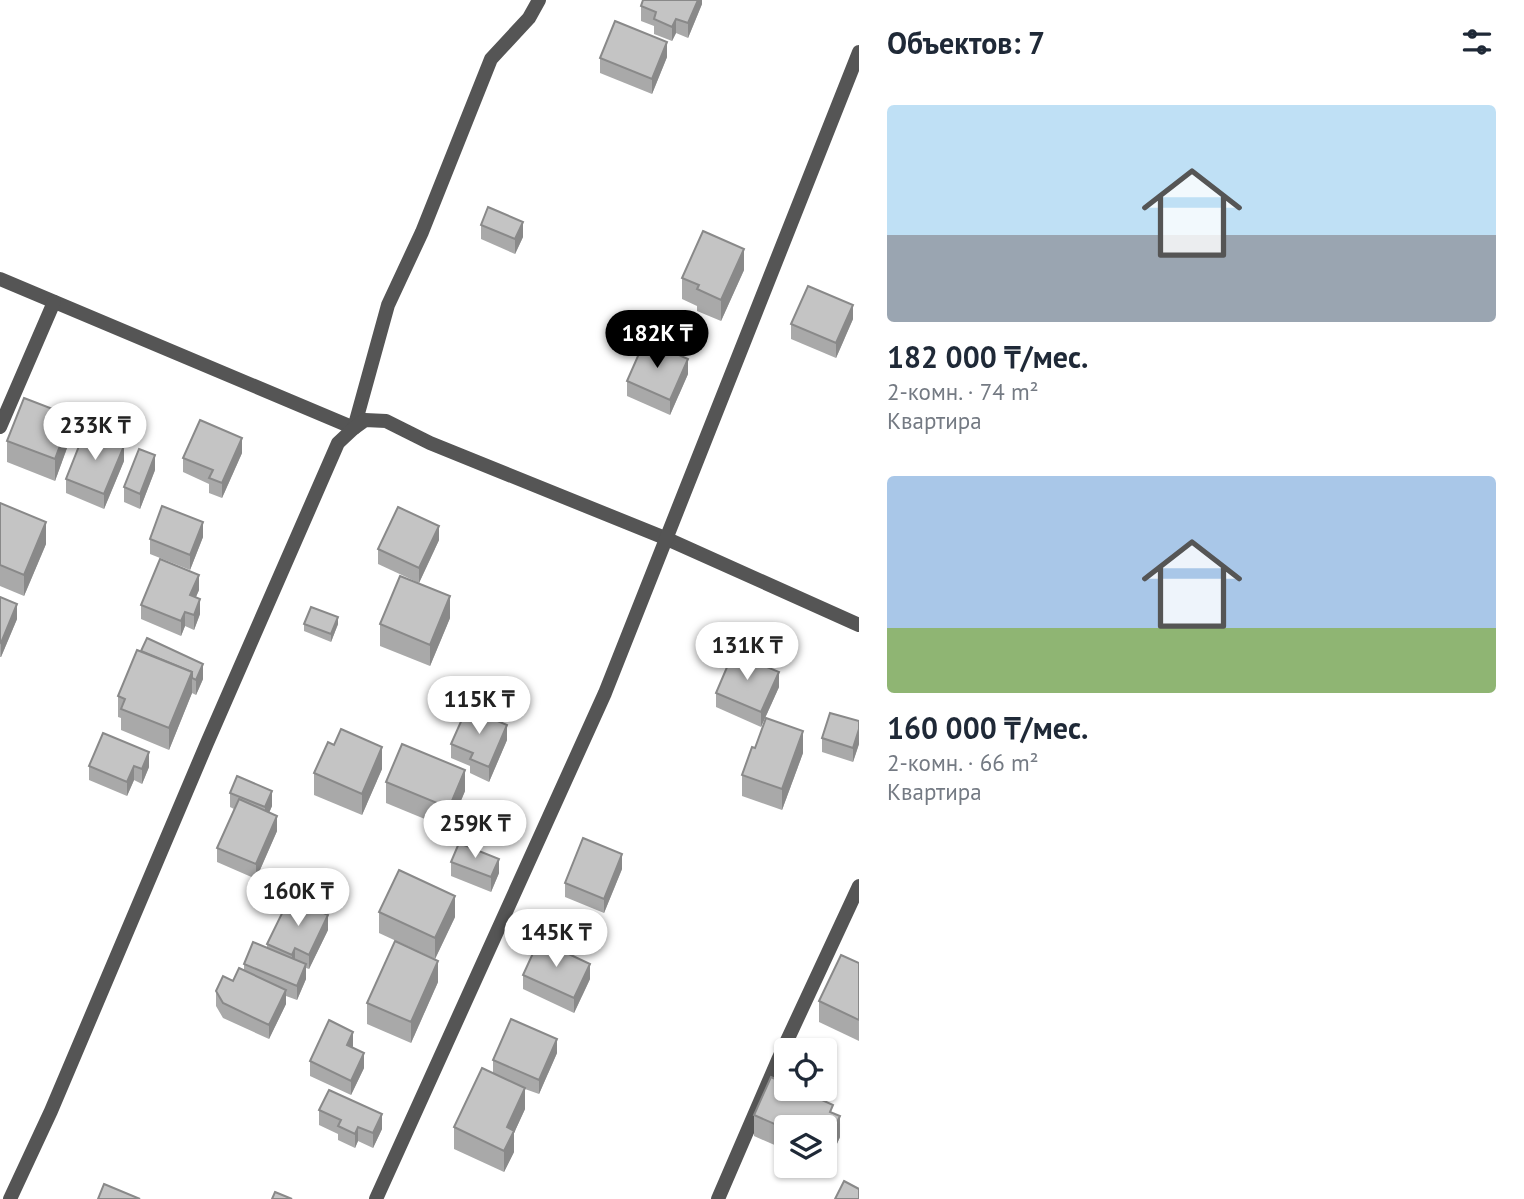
<!DOCTYPE html>
<html lang="ru">
<head>
<meta charset="utf-8">
<style>
  :root { --surface:#fff; --page:#f2f2f3; --text:#1f2937; --muted:#747a83; --accent:#000 }
  body { margin:0; font-family:"PT Sans",sans-serif; background:var(--page); color:var(--text); height:100vh; display:flex; flex-direction:column; font-size:26px; white-space:nowrap }
  * { box-sizing:border-box; margin:0 }
  p { font-size:23px; color:var(--muted) }
  .icon { flex:none; width:38px; height:38px; fill:none; stroke:currentColor; stroke-width:2; stroke-linecap:round; stroke-linejoin:round }
  .map { position:relative; flex:1; overflow:hidden }
  .panel { display:flex; flex-direction:column; background:var(--surface); width:665px }
  .panel>* { flex:none }
  .fabs { position:absolute; left:774px; top:1038px; display:grid; gap:14px }
  .fabs a { display:grid; place-items:center; width:63px; height:63px; border-radius:7px; background:var(--surface); box-shadow:0 2px 5px #0004; font-size:35px }
  .price { position:absolute; translate:-50% -60px; padding:0 16px; border-radius:24px; background:#fff; color:#222; font-size:23px; line-height:46px; filter:drop-shadow(0 2px 4px #0008) }
  .price::after { content:''; position:absolute; left:50%; top:42px; width:21px; height:16px; margin-left:-10px; background:inherit; clip-path:polygon(0 0,100% 0,50% 100%) }
  .price.active { background:var(--accent); color:#fff }
  ul { padding:0; list-style:none }
  li { display:grid; align-content:center; gap:14px; height:371px; padding:0 28px }
  li span { display:grid; place-items:center; height:217px; border-radius:7px; color:#555 }
  li>.icon { margin-inline-start:auto }
  span .icon { width:126px; height:126px; fill:#fffc; stroke-width:1 }
  li b { font-size:30px }
  h2 { display:flex; justify-content:space-between; align-items:center; height:84px; padding:0 28px; font-size:30px }
  main { display:flex; flex:1; min-height:0 }
  .map>svg:first-child { display:block }
  .lines { fill:none; stroke-linecap:round; stroke-linejoin:round }
  .minor { stroke:#555; stroke-width:14 }
  .wall { fill:#a9a9a9 }
  .shaded-wall { fill:#898989 }
  .building { fill:#c4c4c4; stroke:#898989; stroke-width:2 }
</style>
</head>
<body>
<main>
<div class="map">
<svg width="859" height="1199" viewBox="0 0 859 1199">
  <rect width="100%" height="100%" fill="#fff"/>
  <g class="lines">
    <g class="minor">
      <polyline points="0,279 354,428"/>
      <polyline points="0,427 54,302"/>
      <polyline points="354,428 388,305 422,232 491,59 529,18 539,0"/>
      <polyline points="10,1199 51,1111 207,743 338,443 354,428 365,420 386,421 430,443 665,538 859,625"/>
      <polyline points="376,1199 605,693 859,52"/>
      <polyline points="718,1199 778,1060 859,886"/>
    </g>
  </g>
  <g class="wall">
    <polygon points="702,0 702,4 688,38 676,33 672,41 654,34 654,26 641,21 641,6"/>
    <polygon points="667,57 652,94 600,73 600,58"/>
    <polygon points="481,225 523,237 515,254 481,239"/>
    <polygon points="744,270 721,321 697,311 697,306 682,299 682,278"/>
    <polygon points="853,319 836,358 791,339 791,324"/>
    <polygon points="688,374 670,415 627,396 627,381"/>
    <polygon points="71,437 55,481 7,462 7,441"/>
    <polygon points="242,453 222,498 209,493 209,484 183,472 183,458"/>
    <polygon points="124,461 104,509 66,493 66,479"/>
    <polygon points="155,470 140,509 124,502 124,487"/>
    <polygon points="0,503 46,544 24,596 0,586"/>
    <polygon points="203,537 190,570 150,554 150,539"/>
    <polygon points="439,540 419,583 378,564 378,549"/>
    <polygon points="199,590 196,597 200,614 194,630 185,626 181,636 141,619 141,605"/>
    <polygon points="0,597 17,619 1,657 0,657"/>
    <polygon points="450,618 430,666 380,646 380,624"/>
    <polygon points="304,624 338,624 331,642 304,631"/>
    <polygon points="141,651 203,679 196,695 192,693 169,750 121,730 121,718 118,717 118,696"/>
    <polygon points="779,687 761,727 716,707 716,693"/>
    <polygon points="859,721 859,744 853,762 822,752 822,738"/>
    <polygon points="103,733 149,767 142,784 134,780 127,796 89,780 89,766"/>
    <polygon points="507,740 489,782 470,773 470,766 451,758 451,744"/>
    <polygon points="755,748 803,753 782,810 742,796 742,775"/>
    <polygon points="382,769 362,815 314,795 314,773"/>
    <polygon points="386,782 465,791 449,829 386,803"/>
    <polygon points="230,793 272,806 269,813 277,831 256,879 217,862 217,848 234,809 230,807"/>
    <polygon points="451,862 499,873 491,892 451,876"/>
    <polygon points="622,869 604,913 565,897 565,883"/>
    <polygon points="379,912 455,917 435,959 379,933"/>
    <polygon points="328,930 309,969 306,968 306,979 297,1000 286,996 286,1004 269,1039 223,1018 216,1006 216,991 233,981 244,970 244,964 267,949 267,944"/>
    <polygon points="859,963 859,1041 819,1022 819,1001"/>
    <polygon points="523,975 590,979 574,1013 523,989"/>
    <polygon points="438,982 411,1043 367,1024 367,1003"/>
    <polygon points="353,1046 352,1048 364,1068 351,1095 310,1076 310,1061"/>
    <polygon points="557,1053 539,1094 525,1089 525,1109 514,1133 514,1152 504,1172 454,1149 454,1127 493,1073 493,1060"/>
    <polygon points="319,1110 382,1129 373,1148 358,1141 355,1148 338,1140 338,1134 319,1125"/>
    <polygon points="833,1113 840,1137 831,1157 824,1154 824,1127 786,1127 786,1150 754,1136 754,1115"/>
  </g>
  <g class="shaded-wall">
    <polygon points="698,0 702,0 702,4 688,38 688,23"/>
    <polygon points="676,19 676,33 672,41 672,27"/>
    <polygon points="667,42 667,57 652,94 652,79"/>
    <polygon points="523,222 523,237 515,254 515,239"/>
    <polygon points="744,249 744,270 721,321 721,300"/>
    <polygon points="853,305 853,319 836,358 836,343"/>
    <polygon points="688,359 688,374 670,415 670,400"/>
    <polygon points="71,416 71,437 55,481 55,459"/>
    <polygon points="242,438 242,453 222,498 222,483"/>
    <polygon points="124,446 124,461 104,509 104,494"/>
    <polygon points="155,455 155,470 140,509 140,494"/>
    <polygon points="46,522 46,544 24,596 24,575"/>
    <polygon points="203,522 203,537 190,570 190,555"/>
    <polygon points="439,526 439,540 419,583 419,568"/>
    <polygon points="199,575 199,590 190,610 190,595"/>
    <polygon points="450,596 450,618 430,666 430,645"/>
    <polygon points="200,599 200,614 194,630 194,615"/>
    <polygon points="17,604 17,619 1,657 1,643"/>
    <polygon points="185,612 185,626 181,636 181,621"/>
    <polygon points="338,617 338,624 331,642 331,634"/>
    <polygon points="203,664 203,679 196,695 196,680"/>
    <polygon points="192,672 192,693 169,750 169,728"/>
    <polygon points="779,672 779,687 761,727 761,712"/>
    <polygon points="507,725 507,740 489,782 489,767"/>
    <polygon points="859,729 859,744 853,762 853,748"/>
    <polygon points="803,731 803,753 782,810 782,789"/>
    <polygon points="382,747 382,769 362,815 362,794"/>
    <polygon points="149,752 149,767 142,784 142,769"/>
    <polygon points="134,766 134,780 127,796 127,782"/>
    <polygon points="465,770 465,791 449,829 449,808"/>
    <polygon points="272,791 272,806 265,822 265,807"/>
    <polygon points="277,816 277,831 256,879 256,864"/>
    <polygon points="622,854 622,869 604,913 604,899"/>
    <polygon points="499,859 499,873 491,892 491,877"/>
    <polygon points="455,896 455,917 435,959 435,938"/>
    <polygon points="328,915 328,930 309,969 309,955"/>
    <polygon points="295,948 295,962 292,970 292,955"/>
    <polygon points="438,961 438,982 411,1043 411,1022"/>
    <polygon points="306,964 306,979 297,1000 297,986"/>
    <polygon points="590,964 590,979 574,1013 574,998"/>
    <polygon points="286,990 286,1004 269,1039 269,1025"/>
    <polygon points="353,1032 353,1046 347,1060 347,1045"/>
    <polygon points="557,1039 557,1053 539,1094 539,1080"/>
    <polygon points="364,1053 364,1068 351,1095 351,1081"/>
    <polygon points="525,1088 525,1109 514,1133 514,1152 504,1172 504,1151 507,1127"/>
    <polygon points="382,1114 382,1129 373,1148 373,1133"/>
    <polygon points="840,1116 840,1137 831,1157 831,1135"/>
    <polygon points="358,1127 358,1141 355,1148 355,1134"/>
  </g>
  <g class="building">
    <polygon points="643,0 698,0 688,23 676,19 672,27 654,19 656,12 641,6"/>
    <polygon points="615,21 667,42 652,79 600,58"/>
    <polygon points="488,207 523,222 515,239 481,225"/>
    <polygon points="703,231 744,249 721,300 697,289 699,285 682,278"/>
    <polygon points="808,286 853,305 836,343 791,324"/>
    <polygon points="645,340 688,359 670,400 627,381"/>
    <polygon points="24,398 71,416 55,459 7,441"/>
    <polygon points="200,420 242,438 222,483 209,478 213,470 183,458"/>
    <polygon points="85,431 124,446 104,494 66,479"/>
    <polygon points="139,449 155,455 140,494 124,487"/>
    <polygon points="0,503 46,522 24,575 0,565"/>
    <polygon points="162,506 203,522 190,555 150,539"/>
    <polygon points="398,507 439,526 419,568 378,549"/>
    <polygon points="160,559 199,575 190,595 200,599 194,615 185,612 181,621 141,605"/>
    <polygon points="400,576 450,596 430,645 380,624"/>
    <polygon points="0,597 17,604 1,643 0,642"/>
    <polygon points="311,607 338,617 331,634 304,624"/>
    <polygon points="147,638 203,664 196,680 192,678 192,672 141,651"/>
    <polygon points="137,650 192,672 169,728 121,709 125,699 118,696"/>
    <polygon points="733,653 779,672 761,712 716,693"/>
    <polygon points="467,708 507,725 489,767 470,759 473,753 451,744"/>
    <polygon points="830,713 859,721 859,729 853,748 822,738"/>
    <polygon points="766,718 803,731 782,789 742,775 752,747 755,748"/>
    <polygon points="341,729 382,747 362,794 314,773 328,742 334,745"/>
    <polygon points="103,733 149,752 142,769 134,766 127,782 89,766"/>
    <polygon points="402,744 465,770 449,808 386,782"/>
    <polygon points="237,776 272,791 265,807 230,793"/>
    <polygon points="239,799 277,816 256,864 217,848"/>
    <polygon points="583,838 622,854 604,899 565,883"/>
    <polygon points="459,843 499,859 491,877 451,862"/>
    <polygon points="399,870 455,896 435,938 379,912"/>
    <polygon points="290,897 328,915 309,955 295,948 292,955 267,944"/>
    <polygon points="539,940 590,964 574,998 523,975"/>
    <polygon points="395,941 438,961 411,1022 367,1003"/>
    <polygon points="253,942 306,964 297,986 244,964"/>
    <polygon points="841,955 859,963 859,1020 819,1001"/>
    <polygon points="239,968 286,990 269,1025 223,1003 216,991 223,976 233,981"/>
    <polygon points="511,1019 557,1039 539,1080 493,1060"/>
    <polygon points="329,1020 353,1032 347,1045 364,1053 351,1081 310,1061"/>
    <polygon points="482,1068 525,1088 507,1127 514,1131 504,1151 454,1127"/>
    <polygon points="771,1077 786,1084 786,1088 796,1088 833,1105 830,1112 840,1116 831,1135 824,1132 824,1127 786,1127 786,1129 754,1115"/>
    <polygon points="329,1090 382,1114 373,1133 358,1127 355,1134 338,1126 341,1120 319,1110"/>
    <polygon points="844,1181 859,1189 859,1199 835,1199"/>
    <polygon points="104,1184 140,1199 98,1199"/>
    <polygon points="275,1192 292,1199 272,1199"/>
  </g>
</svg>
<div class="fabs">
<a><svg class="icon" aria-label="locate" viewBox="0 0 24 24"><circle cx="12" cy="12" r="6"/><path d="M12 2v4M12 18v4M2 12h4M18 12h4"/></svg></a>
<a><svg class="icon" aria-label="layers" viewBox="0 0 24 24"><path d="M12 4l9 5-9 5-9-5zM3 14l9 5 9-5"/></svg></a>
</div>
<b class="price active" style="left:657px;top:370px">182K ₸</b>
<b class="price" style="left:95px;top:462px">233K ₸</b>
<b class="price" style="left:747px;top:682px">131K ₸</b>
<b class="price" style="left:479px;top:736px">115K ₸</b>
<b class="price" style="left:475px;top:860px">259K ₸</b>
<b class="price" style="left:298px;top:928px">160K ₸</b>
<b class="price" style="left:556px;top:969px">145K ₸</b>
</div>
<section class="panel">
<h2>Объектов: 7<svg class="icon" aria-label="filters" viewBox="0 0 24 24"><path d="M4 7h16M4 17h16"/><circle cx="9" cy="7" r="2"/><circle cx="15" cy="17" r="2"/></svg></h2>
<ul>
<li><span style="background:linear-gradient(#bfe0f5 60%,#9aa5b1 0)"><svg class="icon" aria-label="home" viewBox="0 0 24 24"><path d="M3 11l9-7 9 7M6 9v11h12V9"/></svg></span><div><b>182 000 ₸/мес.</b><p>2-комн. · 74 m²</p><p>Квартира</p></div></li>
<li><span style="background:linear-gradient(#a9c7e8 70%,#8fb573 0)"><svg class="icon" aria-label="home" viewBox="0 0 24 24"><path d="M3 11l9-7 9 7M6 9v11h12V9"/></svg></span><div><b>160 000 ₸/мес.</b><p>2-комн. · 66 m²</p><p>Квартира</p></div></li>
</ul>
</section>
</main>
</body>
</html>
